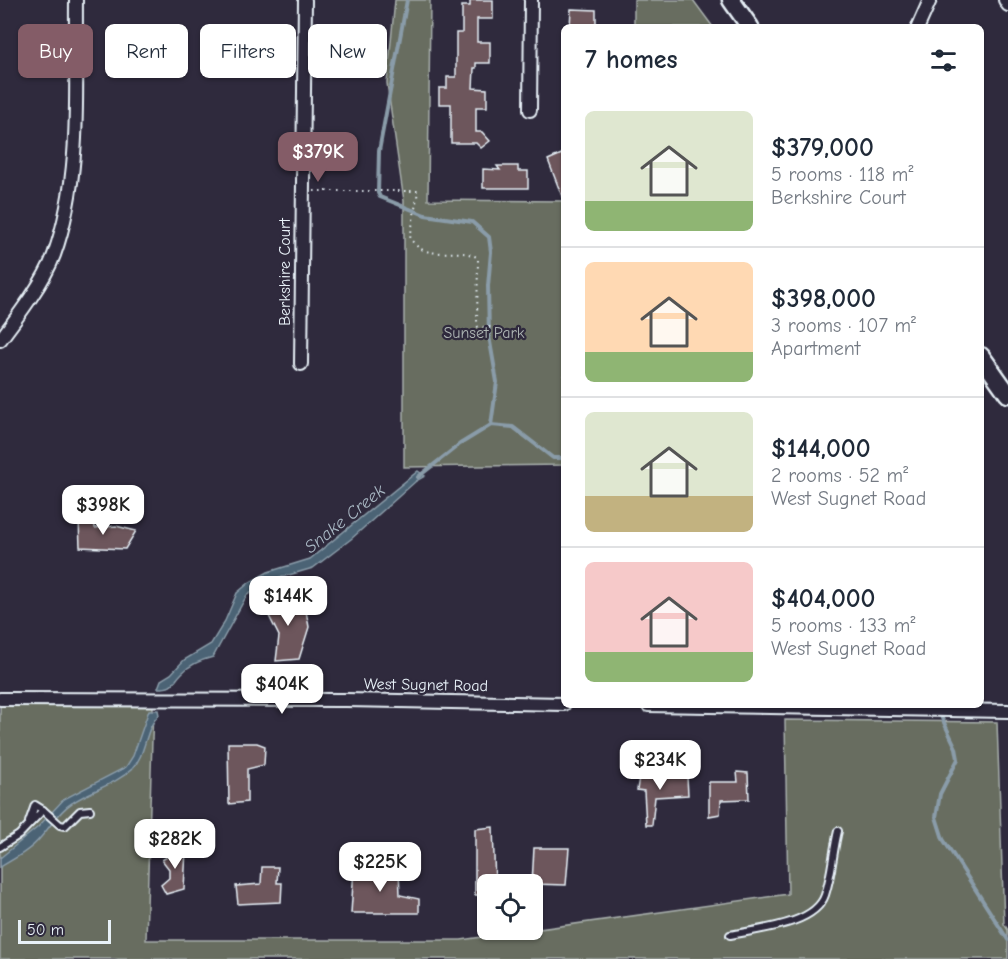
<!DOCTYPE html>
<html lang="en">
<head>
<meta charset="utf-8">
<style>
  :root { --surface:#fff; --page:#f6f6f7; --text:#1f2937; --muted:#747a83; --line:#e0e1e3; --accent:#845c67 }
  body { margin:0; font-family:"Comic Neue",sans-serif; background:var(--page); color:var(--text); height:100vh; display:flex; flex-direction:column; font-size:22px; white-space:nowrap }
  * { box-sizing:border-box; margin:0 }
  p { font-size:20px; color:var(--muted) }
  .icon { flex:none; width:33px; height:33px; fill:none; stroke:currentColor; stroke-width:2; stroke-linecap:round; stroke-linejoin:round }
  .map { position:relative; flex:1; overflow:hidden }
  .panel { position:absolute; left:561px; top:24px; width:423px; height:684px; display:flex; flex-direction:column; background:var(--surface); border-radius:9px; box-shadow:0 2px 4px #0004 }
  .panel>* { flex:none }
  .guide { position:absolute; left:18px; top:24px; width:453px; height:54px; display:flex; gap:12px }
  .tools { position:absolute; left:477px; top:874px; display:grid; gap:12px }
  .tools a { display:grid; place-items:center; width:66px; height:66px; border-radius:9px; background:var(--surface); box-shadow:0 2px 4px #0004; font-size:30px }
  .scale { position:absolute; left:18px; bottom:15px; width:93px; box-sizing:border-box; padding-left:6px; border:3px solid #e8f1f8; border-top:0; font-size:16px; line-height:21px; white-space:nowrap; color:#e8f1f8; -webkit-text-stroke:4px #2f2a3d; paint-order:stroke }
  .price { position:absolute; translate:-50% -51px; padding:0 14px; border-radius:12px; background:#fff; color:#222; font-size:20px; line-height:39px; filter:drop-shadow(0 2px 3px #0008) }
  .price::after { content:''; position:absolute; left:50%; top:36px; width:18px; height:14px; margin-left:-9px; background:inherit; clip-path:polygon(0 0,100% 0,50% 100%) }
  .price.selected { background:var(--accent); color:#fff }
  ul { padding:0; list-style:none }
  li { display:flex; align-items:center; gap:18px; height:150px; padding:0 24px }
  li+li { border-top:2px solid var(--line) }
  li span { display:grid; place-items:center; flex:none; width:168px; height:120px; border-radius:9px; color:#555 }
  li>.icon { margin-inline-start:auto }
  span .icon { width:72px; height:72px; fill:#fffc; stroke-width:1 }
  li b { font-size:26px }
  h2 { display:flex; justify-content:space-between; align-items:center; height:72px; padding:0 24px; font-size:26px }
  .tag { padding:0 21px; border-radius:9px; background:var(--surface); box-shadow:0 2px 4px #0004; font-size:21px; line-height:54px }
  .tag.selected { background:var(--accent); color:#fff }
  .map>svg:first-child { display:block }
  .green { fill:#676d60; stroke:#a8afac; stroke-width:1.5 }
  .water { fill:#4b6375; stroke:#8a9ca9; stroke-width:1.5 }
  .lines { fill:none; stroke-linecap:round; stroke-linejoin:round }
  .stream { stroke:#8a9ca9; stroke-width:4 }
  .building { fill:#6d565c; stroke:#e8f1f8; stroke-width:1.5 }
  .service-casing { stroke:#e8f1f8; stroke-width:10 }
  .minor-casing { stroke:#e8f1f8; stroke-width:16 }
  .secondary-casing { stroke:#e8f1f8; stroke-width:21 }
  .path { stroke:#e8f1f8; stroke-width:2; stroke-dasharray:1.5 4.5; stroke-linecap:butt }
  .service { stroke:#2f2a3d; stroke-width:6 }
  .minor { stroke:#2f2a3d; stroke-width:12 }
  .secondary { stroke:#2f2a3d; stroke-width:16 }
  .labels { text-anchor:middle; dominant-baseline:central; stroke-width:4.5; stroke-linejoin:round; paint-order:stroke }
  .street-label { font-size:16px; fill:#e8f1f8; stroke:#2f2a3d }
  .park-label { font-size:16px; fill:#aeb6b4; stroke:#2f2a3d }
  .water-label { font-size:18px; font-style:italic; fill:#a9b8c4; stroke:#2f2a3d }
</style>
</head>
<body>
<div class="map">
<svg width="1008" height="959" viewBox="0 0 1008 959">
  <rect width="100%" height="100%" fill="#2f2a3d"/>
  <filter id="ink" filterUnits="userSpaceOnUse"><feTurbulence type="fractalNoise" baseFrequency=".0167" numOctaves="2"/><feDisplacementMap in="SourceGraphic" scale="12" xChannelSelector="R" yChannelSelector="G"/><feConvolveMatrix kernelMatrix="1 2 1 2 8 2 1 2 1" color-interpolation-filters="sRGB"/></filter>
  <g filter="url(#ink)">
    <g class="green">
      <polygon points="395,0 430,0 428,200 564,201 564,465 404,467 404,201 387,83"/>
      <polygon points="634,0 693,0 713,27 634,27"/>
      <polygon points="0,706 153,706 146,940 461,940 788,894 785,720 997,722 1004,924 1008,930 1008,959 0,959"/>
    </g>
    <g class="water">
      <path d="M418 471 425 476 416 481 351 539 313 568 275 579 247 595 213 657C201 660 190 664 182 673 172 683 175 688 158 688L161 680 171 674 184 660 211 644 225 621 237 593 250 582 268 572 310 559Z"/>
      <path d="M149 710H158L159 715C144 729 147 754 132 769 115 785 91 790 72 803 59 811 51 826 41 837 31 850 14 859 0 867V858L38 827 64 799 126 767 133 756Z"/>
    </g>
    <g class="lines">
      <g class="stream">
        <polyline points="407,0 379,151 378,193 380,197 425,215 472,222 489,237 491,252 488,286 489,336 497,382 491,425"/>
        <polyline points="418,477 460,444 491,425 513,427 553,458 564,458"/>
        <polyline points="939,712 956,748 958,759 940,794 936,817 943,839 1008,940"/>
      </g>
    </g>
    <g class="building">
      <polygon points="470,0 493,0 493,19 477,19 477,42 490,42 490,63 476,63 476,68 474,68 473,88 487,89 487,107 476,107 476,132 482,132 490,141 481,148 476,143 451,143 451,104 439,104 439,88 447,88 447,77 456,77 456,33 462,33 462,6 470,6"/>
      <polygon points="571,9 596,10 596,27 570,27"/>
      <polygon points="564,153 564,199 563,199 548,160"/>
      <polygon points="497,166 518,166 518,171 528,171 528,188 483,188 483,169 500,170"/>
      <polygon points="93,515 95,528 116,526 136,531 125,549 80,547 79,520"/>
      <polygon points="282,595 306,611 309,627 299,659 276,661 279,636 263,604"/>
      <polygon points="228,743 257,743 265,746 264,765 247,769 247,802 229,804"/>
      <polygon points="737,772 748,773 749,799 721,800 720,814 709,816 709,782 738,782"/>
      <polygon points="639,777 687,777 688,795 655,797 652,825 646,825 644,791 637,790"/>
      <polygon points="493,827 495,885 488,885 488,895 475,895 475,829"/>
      <polygon points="169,844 186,849 184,889 166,894 161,885 169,878 169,869 162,860 170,855"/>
      <polygon points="534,848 569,848 566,885 532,884"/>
      <polygon points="262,867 278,867 277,883 282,883 281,902 238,904 236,886 261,884"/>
      <polygon points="354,869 399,870 400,895 419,899 419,913 351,913"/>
    </g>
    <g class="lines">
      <defs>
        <g id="service">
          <polyline points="43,810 60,825 65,826 80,811 90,810"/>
          <polyline points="0,847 19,835 43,810 35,805 29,822"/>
          <path d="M730 935C758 929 815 925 825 895 832 874 833 851 838 831"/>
        </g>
        <g id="minor">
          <polyline points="1005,0 1008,5"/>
          <polyline points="918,27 930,0"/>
          <polyline points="530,110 531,0"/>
          <path d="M0 340C18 316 44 282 54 255 83 174 75 84 76 0"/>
          <polyline points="301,364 305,0"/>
          <polyline points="0,699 346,700 564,704"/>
          <polyline points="648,705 1008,711"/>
        </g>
        <g id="secondary">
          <polyline points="731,0 750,27"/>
          <polyline points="981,356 1008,394"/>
        </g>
      </defs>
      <use href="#service" class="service-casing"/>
      <use href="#minor" class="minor-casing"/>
      <use href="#secondary" class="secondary-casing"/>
      <path class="path" d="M314 191H418L410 239C413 242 417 247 421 249 439 258 461 247 478 258L477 324 478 327H500"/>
      <use href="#service" class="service"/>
      <use href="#minor" class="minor"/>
      <use href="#secondary" class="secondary"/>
    </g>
  </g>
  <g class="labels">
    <g class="street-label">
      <text transform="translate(285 272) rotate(-90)">Berkshire Court</text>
      <text transform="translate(426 685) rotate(1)">West Sugnet Road</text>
    </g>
    <g class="park-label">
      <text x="484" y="333">Sunset Park</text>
    </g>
    <g class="water-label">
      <text transform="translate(345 519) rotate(-39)">Snake Creek</text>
    </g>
  </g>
</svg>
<div class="tools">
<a><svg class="icon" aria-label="locate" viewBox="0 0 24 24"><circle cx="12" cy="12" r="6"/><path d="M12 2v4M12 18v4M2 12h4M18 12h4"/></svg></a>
</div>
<div class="scale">50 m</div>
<b class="price selected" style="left:318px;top:183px">$379K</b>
<b class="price" style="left:103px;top:536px">$398K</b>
<b class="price" style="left:288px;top:627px">$144K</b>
<b class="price" style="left:282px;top:715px">$404K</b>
<b class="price" style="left:660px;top:791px">$234K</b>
<b class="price" style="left:175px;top:870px">$282K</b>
<b class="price" style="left:380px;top:893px">$225K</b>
<div class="guide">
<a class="tag selected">Buy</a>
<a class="tag">Rent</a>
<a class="tag">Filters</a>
<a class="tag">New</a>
</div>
<section class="panel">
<h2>7 homes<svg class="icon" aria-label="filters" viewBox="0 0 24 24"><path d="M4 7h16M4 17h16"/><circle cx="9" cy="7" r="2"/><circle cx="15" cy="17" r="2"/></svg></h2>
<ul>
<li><span style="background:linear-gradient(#dfe7d0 75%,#8fb573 0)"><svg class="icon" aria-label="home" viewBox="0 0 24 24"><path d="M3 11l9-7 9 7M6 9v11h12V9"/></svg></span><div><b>$379,000</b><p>5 rooms · 118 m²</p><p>Berkshire Court</p></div></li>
<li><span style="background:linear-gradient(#ffd9b3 75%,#8fb573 0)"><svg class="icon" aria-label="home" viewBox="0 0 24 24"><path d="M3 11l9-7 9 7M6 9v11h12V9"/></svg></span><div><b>$398,000</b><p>3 rooms · 107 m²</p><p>Apartment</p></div></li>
<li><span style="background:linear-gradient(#dfe7d0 70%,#c2b280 0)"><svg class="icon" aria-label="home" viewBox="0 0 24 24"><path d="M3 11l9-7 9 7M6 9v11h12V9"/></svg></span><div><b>$144,000</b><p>2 rooms · 52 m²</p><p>West Sugnet Road</p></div></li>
<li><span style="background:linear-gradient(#f6c9c9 75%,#8fb573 0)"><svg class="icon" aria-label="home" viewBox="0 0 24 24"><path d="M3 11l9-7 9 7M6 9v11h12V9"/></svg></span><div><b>$404,000</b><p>5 rooms · 133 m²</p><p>West Sugnet Road</p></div></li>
</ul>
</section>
</div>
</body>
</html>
